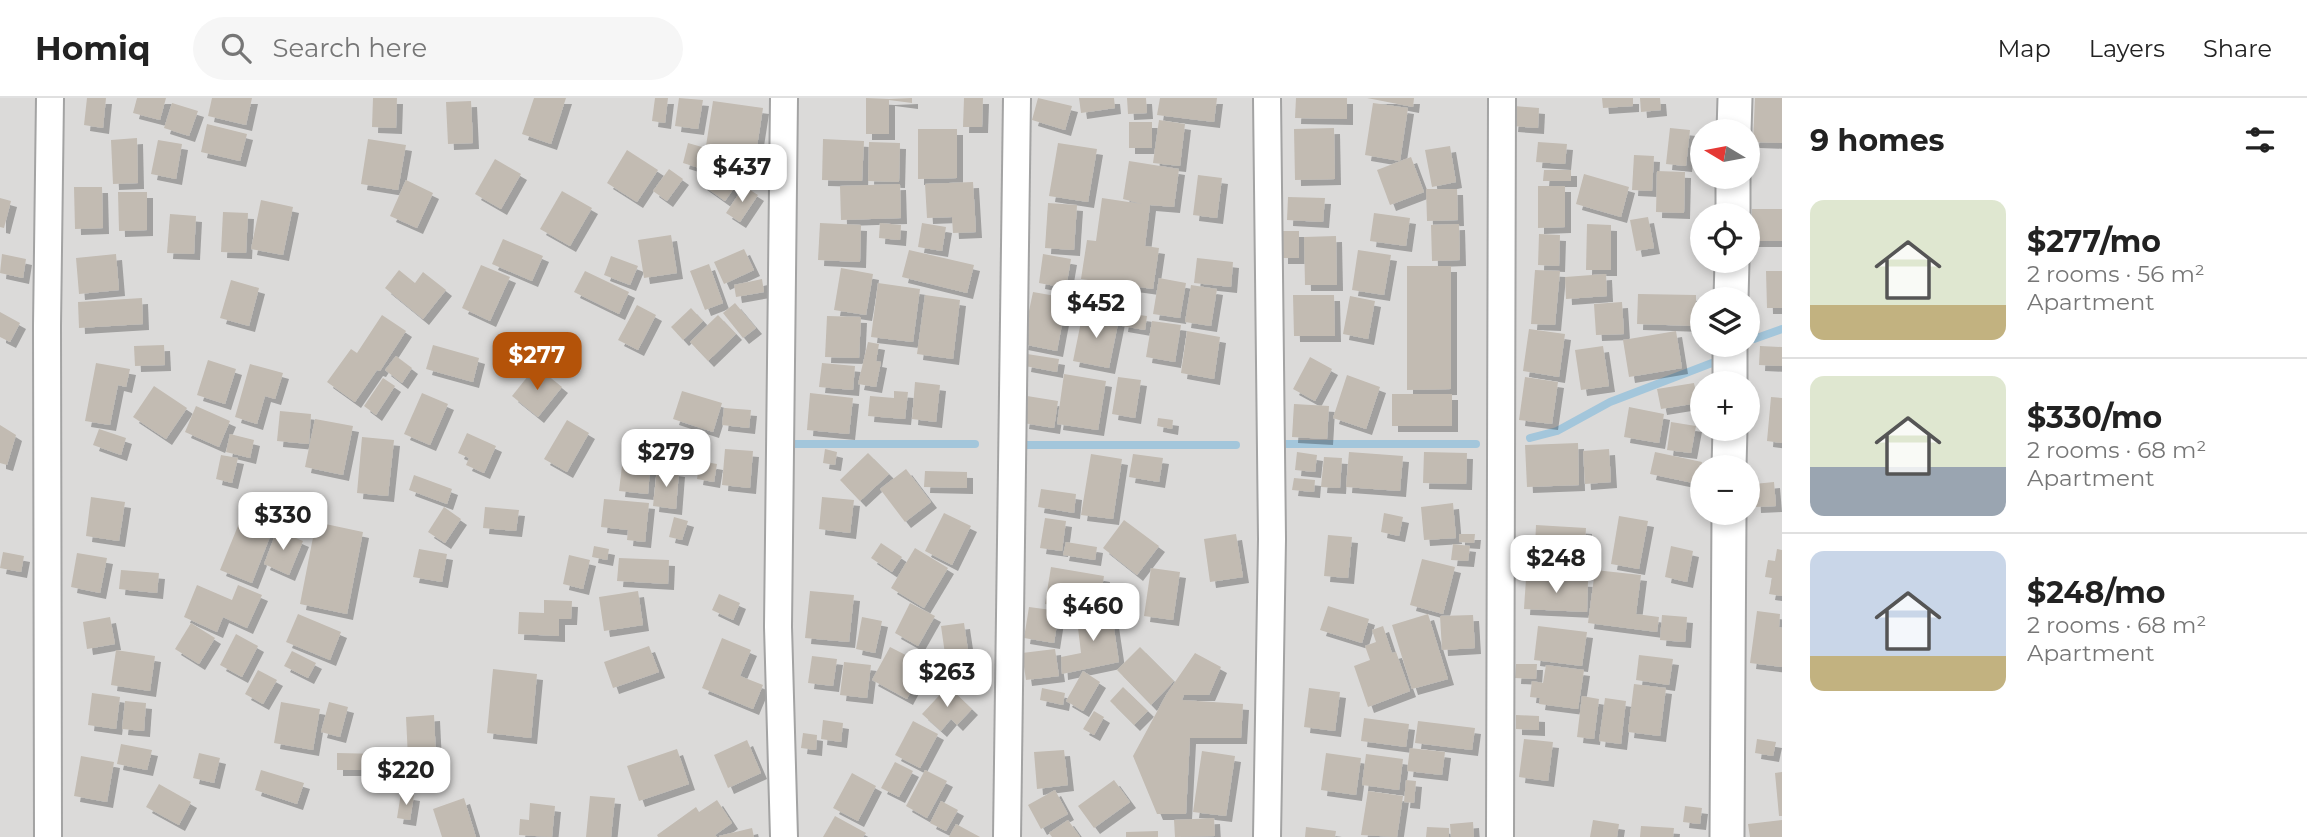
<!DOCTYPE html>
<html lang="en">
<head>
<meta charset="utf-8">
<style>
  :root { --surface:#fff; --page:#f6f6f6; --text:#222; --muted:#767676; --line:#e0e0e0; --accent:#b45309 }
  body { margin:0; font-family:Montserrat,sans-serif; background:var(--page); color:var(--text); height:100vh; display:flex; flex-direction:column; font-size:26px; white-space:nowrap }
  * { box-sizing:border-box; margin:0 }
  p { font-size:23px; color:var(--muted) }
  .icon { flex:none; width:38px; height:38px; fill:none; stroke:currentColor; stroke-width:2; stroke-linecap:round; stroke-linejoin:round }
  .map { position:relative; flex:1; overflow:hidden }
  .panel { display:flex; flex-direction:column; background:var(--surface); width:525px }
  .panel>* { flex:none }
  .needle { width:46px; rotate:280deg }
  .fabs { position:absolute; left:1690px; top:21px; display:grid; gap:14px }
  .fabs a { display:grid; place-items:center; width:70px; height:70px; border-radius:50%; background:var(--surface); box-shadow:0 4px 10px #0003; font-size:35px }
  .price { position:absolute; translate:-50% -60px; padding:0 16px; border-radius:14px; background:#fff; color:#222; font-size:23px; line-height:46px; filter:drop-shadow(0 2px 4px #0008) }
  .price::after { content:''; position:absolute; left:50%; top:42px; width:21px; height:16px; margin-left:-10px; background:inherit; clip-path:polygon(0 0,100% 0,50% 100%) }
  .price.active { background:var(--accent); color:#fff }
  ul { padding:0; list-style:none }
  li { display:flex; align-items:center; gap:21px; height:175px; padding:0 28px }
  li+li { border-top:2px solid var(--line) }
  li span { display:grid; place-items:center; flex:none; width:196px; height:140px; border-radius:14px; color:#555 }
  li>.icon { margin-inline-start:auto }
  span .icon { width:84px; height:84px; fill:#fffc; stroke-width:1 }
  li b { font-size:30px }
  h2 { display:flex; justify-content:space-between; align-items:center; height:84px; padding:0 28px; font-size:30px }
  header { display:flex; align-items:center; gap:42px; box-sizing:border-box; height:98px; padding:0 35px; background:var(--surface); border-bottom:2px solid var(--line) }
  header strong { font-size:33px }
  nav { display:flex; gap:38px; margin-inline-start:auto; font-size:24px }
  .search { width:490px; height:63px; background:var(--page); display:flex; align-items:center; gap:18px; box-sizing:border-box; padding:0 24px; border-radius:38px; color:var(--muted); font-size:26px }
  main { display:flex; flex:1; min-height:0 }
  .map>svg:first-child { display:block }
  .residential { fill:#dbdad9; fill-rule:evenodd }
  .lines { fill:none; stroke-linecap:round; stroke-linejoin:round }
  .stream { stroke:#a3c6db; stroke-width:8 }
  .building { fill:#c2bbb2; filter:url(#shadow) }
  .minor-casing { stroke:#a3a3a3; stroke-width:30 }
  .tertiary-casing { stroke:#a3a3a3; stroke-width:37 }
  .minor { stroke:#fff; stroke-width:26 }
  .tertiary { stroke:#fff; stroke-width:33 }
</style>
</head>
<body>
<header>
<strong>Homiq</strong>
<div class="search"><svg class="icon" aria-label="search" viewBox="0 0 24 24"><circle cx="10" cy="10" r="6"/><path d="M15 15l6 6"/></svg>Search here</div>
<nav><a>Map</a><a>Layers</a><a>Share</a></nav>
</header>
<main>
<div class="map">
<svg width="1782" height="739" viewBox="0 0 1782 739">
  <defs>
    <filter id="shadow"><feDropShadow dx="6" dy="6" stdDeviation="0" flood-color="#0004"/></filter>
  </defs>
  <rect width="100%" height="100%" fill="#eeece2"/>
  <path class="residential" d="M0 0H1782V739H0ZM1703 33H1748V79H1703ZM1703 117H1748V163H1703ZM1703 201H1748V247H1703ZM1703 285H1748V331H1703ZM1703 369H1748V415H1703Z"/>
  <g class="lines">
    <g class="stream">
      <polyline points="1754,241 1782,231"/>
      <polyline points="1530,340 1557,333 1610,304 1712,265"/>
      <polyline points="794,346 975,346"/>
      <polyline points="1284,346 1476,346"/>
      <polyline points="1021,347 1236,347"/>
    </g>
  </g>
  <g class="building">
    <polygon points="87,0 106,0 103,30 84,27"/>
    <polygon points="137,0 166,0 160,22 133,15"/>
    <polygon points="212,0 252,0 246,27 208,18"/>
    <polygon points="373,0 397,0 396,30 372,29"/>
    <polygon points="534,0 566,0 551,46 522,36"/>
    <polygon points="655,0 668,0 665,25 652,23"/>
    <polygon points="679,0 703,2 698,31 675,28"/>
    <polygon points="866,0 889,1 912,0 912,5 889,2 889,36 866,36"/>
    <polygon points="964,0 983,0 982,29 963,29"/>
    <polygon points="1038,0 1072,8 1065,32 1032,22"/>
    <polygon points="1079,0 1114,0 1115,10 1081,15"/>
    <polygon points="1127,0 1146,0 1147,15 1128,16"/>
    <polygon points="1160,0 1217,0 1214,24 1157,17"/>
    <polygon points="1296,0 1347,0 1347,21 1295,20"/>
    <polygon points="1367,0 1414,0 1413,9"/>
    <polygon points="1602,0 1633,0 1633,8 1603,10"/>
    <polygon points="1640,0 1660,0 1661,12 1641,14"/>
    <polygon points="1755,0 1782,0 1782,45 1753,44"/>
    <polygon points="471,3 473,45 448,46 446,4"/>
    <polygon points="713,3 763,10 756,55 706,48"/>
    <polygon points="172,5 198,13 189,38 164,30"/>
    <polygon points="1373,5 1408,10 1400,63 1365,57"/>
    <polygon points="1514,8 1539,10 1538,30 1512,28"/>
    <polygon points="1159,22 1185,26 1180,68 1153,65"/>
    <rect x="1129" y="24" width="23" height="26"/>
    <polygon points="207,26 247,36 240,63 201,54"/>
    <polygon points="1334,30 1335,81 1295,82 1294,31"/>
    <polygon points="1670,30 1690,32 1686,68 1666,66"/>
    <polygon points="918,31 957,31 957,80 918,81"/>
    <polygon points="137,40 138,85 113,86 111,42"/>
    <polygon points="368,41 406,47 398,92 361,86"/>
    <polygon points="823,41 864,43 862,83 822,82"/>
    <polygon points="158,42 182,46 176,81 151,76"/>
    <polygon points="869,44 900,45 899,84 868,83"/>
    <polygon points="1538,44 1567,46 1565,66 1536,64"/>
    <polygon points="688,45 716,53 709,73 683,65"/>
    <polygon points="1058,45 1097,51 1088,104 1049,98"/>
    <polygon points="1450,48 1456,84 1432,89 1425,52"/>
    <polygon points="627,52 658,72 637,104 607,85"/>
    <polygon points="1634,57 1654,58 1652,93 1632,92"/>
    <polygon points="721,59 744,76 725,103 701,86"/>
    <polygon points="1411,59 1424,94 1390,107 1377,72"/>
    <polygon points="495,61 521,76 501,111 475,96"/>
    <polygon points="1129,63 1179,71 1174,109 1150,107 1145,148 1159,150 1153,191 1081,181 1087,142 1096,143 1102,100 1142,106 1123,101"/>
    <polygon points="669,71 683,81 667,103 653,93"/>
    <polygon points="1544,72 1571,72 1571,83 1543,83"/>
    <polygon points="1657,73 1685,74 1684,115 1656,114"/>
    <polygon points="1584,76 1629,89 1621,119 1576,106"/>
    <polygon points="1198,77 1222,80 1217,120 1193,117"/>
    <polygon points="406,82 433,95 417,130 390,118"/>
    <polygon points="973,84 976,134 953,135 952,119 927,120 925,86"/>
    <polygon points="900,86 901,120 841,122 840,88"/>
    <polygon points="744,88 758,97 740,124 726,115"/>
    <polygon points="1538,88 1565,88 1565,129 1538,130"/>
    <polygon points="74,89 102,89 103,130 75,131"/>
    <polygon points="1426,91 1457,91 1458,122 1427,123"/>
    <polygon points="562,93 592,110 570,148 540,131"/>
    <polygon points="118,94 147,94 147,132 119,133"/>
    <polygon points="1288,99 1325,100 1323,124 1287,122"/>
    <polygon points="0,100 11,103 4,130 0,129"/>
    <polygon points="261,102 293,109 283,157 251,151"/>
    <polygon points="1048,105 1077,107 1074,152 1045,150"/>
    <rect x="1752" y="111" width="30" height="32"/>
    <polygon points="223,114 248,115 246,155 221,154"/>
    <polygon points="1374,115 1410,120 1406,148 1370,143"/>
    <polygon points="170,116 196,118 194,156 167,155"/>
    <polygon points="1648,119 1654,150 1636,153 1630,122"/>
    <polygon points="820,125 861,127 860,164 818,162"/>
    <polygon points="880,125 901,127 900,142 879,140"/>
    <polygon points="922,125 946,129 942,153 918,149"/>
    <polygon points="1459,126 1460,162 1432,163 1431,127"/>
    <polygon points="1587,126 1611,127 1611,172 1586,172"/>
    <rect x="1282" y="133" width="17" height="27"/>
    <polygon points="1539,136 1560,137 1559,168 1538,167"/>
    <polygon points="671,137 677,175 644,180 638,142"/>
    <polygon points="1336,138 1337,187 1305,187 1304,139"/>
    <polygon points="503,141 543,158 532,183 492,166"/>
    <polygon points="744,151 754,172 724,186 714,164"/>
    <polygon points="909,152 974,167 967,195 902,179"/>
    <polygon points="1358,152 1391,157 1384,197 1352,192"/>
    <polygon points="2,156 26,161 23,180 0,175"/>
    <polygon points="116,156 119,192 79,196 76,160"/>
    <polygon points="1043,156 1071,161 1066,190 1039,185"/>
    <polygon points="611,158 638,168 630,187 604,177"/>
    <polygon points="1197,160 1233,164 1231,189 1194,185"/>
    <polygon points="709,166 723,205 705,212 690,173"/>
    <polygon points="481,167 510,179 490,223 462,210"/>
    <polygon points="1407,168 1451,168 1451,291 1407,292"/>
    <polygon points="841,170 873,176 866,217 834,212"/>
    <polygon points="399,172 415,185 423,174 446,192 423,221 385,190"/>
    <polygon points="1535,172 1560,173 1555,227 1531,226"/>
    <polygon points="585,173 629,194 619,216 574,194"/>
    <polygon points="1766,173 1782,173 1782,210 1767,210"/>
    <polygon points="1606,176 1607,198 1566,201 1565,179"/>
    <polygon points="1159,180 1186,185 1180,220 1153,216"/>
    <polygon points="762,181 764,194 736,199 734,187"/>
    <polygon points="231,182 259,190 249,228 220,220"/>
    <polygon points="878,185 920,191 913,244 871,239"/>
    <polygon points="1080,187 1123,194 1121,209 1077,201"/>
    <polygon points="1191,187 1217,191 1211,228 1185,224"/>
    <polygon points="1033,194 1067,200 1057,253 1022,246"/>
    <polygon points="1638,196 1696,197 1696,228 1637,226"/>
    <polygon points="925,197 960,202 953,261 917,256"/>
    <polygon points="1293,197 1334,197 1335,238 1294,238"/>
    <polygon points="1350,198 1375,203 1368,241 1343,236"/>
    <polygon points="142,200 143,226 79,230 78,204"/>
    <polygon points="1622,204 1624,236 1596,237 1594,206"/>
    <polygon points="735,205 756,230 743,240 723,215"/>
    <polygon points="637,207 656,217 638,252 618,242"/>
    <polygon points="691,210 703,223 683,242 671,229"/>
    <polygon points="0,214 20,225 10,244 0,239"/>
    <polygon points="1083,214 1119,221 1109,270 1073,263"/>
    <polygon points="1124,215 1147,218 1145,232 1122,228"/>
    <polygon points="382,217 406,233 380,273 377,272 355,304 327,284 351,251 357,255"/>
    <polygon points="718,217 736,236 708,263 690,244"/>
    <polygon points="827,218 861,219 859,260 825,259"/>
    <polygon points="1152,223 1181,227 1175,264 1146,259"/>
    <polygon points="1529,231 1565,236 1559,279 1523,273"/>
    <polygon points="1187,233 1220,239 1214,281 1181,275"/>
    <polygon points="1676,233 1682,270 1629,279 1623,242"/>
    <polygon points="868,244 879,246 876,263 881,264 876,289 858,286"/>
    <polygon points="164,247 165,267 135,268 134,248"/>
    <polygon points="433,247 479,260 473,284 426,271"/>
    <polygon points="1603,248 1609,288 1581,292 1575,252"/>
    <polygon points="1760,248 1782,249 1782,268 1759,267"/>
    <polygon points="1027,256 1059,261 1057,274 1025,268"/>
    <polygon points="396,258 412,270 402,285 385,272"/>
    <polygon points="1310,259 1332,271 1315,303 1293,291"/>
    <polygon points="208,262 236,271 225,306 197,297"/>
    <polygon points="96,265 130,271 126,289 118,287 110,327 85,323"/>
    <polygon points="822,265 855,268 853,292 819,289"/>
    <polygon points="250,266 283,275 275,301 265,298 257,326 235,319"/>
    <polygon points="536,268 562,289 538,319 512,298"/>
    <polygon points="1064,276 1106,283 1098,332 1057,326"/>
    <polygon points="1347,277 1380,289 1366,331 1333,320"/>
    <polygon points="1118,279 1141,282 1135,320 1112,316"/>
    <polygon points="1525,279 1558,284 1552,326 1519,322"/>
    <polygon points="383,280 395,288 376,317 364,308"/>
    <polygon points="915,284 940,287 936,324 912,321"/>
    <polygon points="1694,285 1698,305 1661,311 1657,291"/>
    <polygon points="154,288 187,310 166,341 133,319"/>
    <polygon points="682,293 722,305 713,334 673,321"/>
    <polygon points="894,293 908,294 905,321 868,318 870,298 894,300"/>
    <polygon points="422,295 448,306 430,347 404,336"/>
    <polygon points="810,295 853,300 849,336 807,332"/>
    <rect x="1392" y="296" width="60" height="32"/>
    <polygon points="1027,298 1058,303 1054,330 1023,325"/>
    <polygon points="1771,299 1782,300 1782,345 1767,343"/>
    <polygon points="1294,306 1329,308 1327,341 1292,339"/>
    <polygon points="196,308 230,323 219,349 185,334"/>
    <polygon points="1629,309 1664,316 1659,345 1624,339"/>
    <polygon points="724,310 751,312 749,330 722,327"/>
    <polygon points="280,313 311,316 309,346 277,343"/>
    <polygon points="1158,320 1173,322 1172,331 1157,328"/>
    <polygon points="315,321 353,328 343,377 305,369"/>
    <polygon points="567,322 589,335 567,374 544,361"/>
    <polygon points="1671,324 1696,328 1691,355 1667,352"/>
    <polygon points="0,327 16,337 7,367 0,365"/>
    <polygon points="99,331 126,340 121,357 93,347"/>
    <polygon points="467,335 496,348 484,375 466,367 469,360 458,355"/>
    <polygon points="230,336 254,342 250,360 226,354"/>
    <polygon points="362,339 394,342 388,398 357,395"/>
    <polygon points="1578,345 1579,387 1527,389 1525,347"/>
    <polygon points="725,351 753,353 750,390 722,387"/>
    <polygon points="825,351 837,354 835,367 823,365"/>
    <polygon points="1609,351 1611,384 1585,386 1583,353"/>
    <polygon points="1297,354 1317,357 1315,374 1295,372"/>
    <polygon points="1349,354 1403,358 1400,393 1346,389"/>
    <polygon points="1424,354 1467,355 1466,386 1423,385"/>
    <polygon points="1655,354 1702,364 1698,386 1650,376"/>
    <polygon points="868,355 889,376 860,403 840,382"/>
    <polygon points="1091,356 1122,361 1113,421 1081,417"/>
    <polygon points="1133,356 1163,360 1159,384 1129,379"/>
    <polygon points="221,357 238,360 232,385 216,381"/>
    <polygon points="1324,359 1342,360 1340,390 1321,389"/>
    <polygon points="700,363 717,366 714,384 697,381"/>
    <polygon points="622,368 650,371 648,396 619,393"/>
    <polygon points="657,370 679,373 676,411 653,408"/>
    <polygon points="906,371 931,404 905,424 880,391"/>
    <polygon points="925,373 967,374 967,390 924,389"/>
    <polygon points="414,377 452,391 447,406 409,392"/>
    <polygon points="1294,380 1315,382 1314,394 1292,392"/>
    <polygon points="1774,384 1776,408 1755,409 1754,386"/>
    <polygon points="1041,391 1076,396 1074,415 1038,409"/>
    <polygon points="91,399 125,404 119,443 86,438"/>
    <polygon points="822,399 854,402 850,435 819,431"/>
    <polygon points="604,401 649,405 645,444 627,442 628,432 601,429"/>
    <polygon points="1453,405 1456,440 1424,442 1421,409"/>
    <polygon points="444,409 461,421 445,445 428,434"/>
    <polygon points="485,409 519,412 516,433 483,430"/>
    <polygon points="944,415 971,428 952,467 925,453"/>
    <polygon points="1384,415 1403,419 1399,438 1381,434"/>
    <polygon points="242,418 273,431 252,485 220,472"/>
    <polygon points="1619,418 1648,423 1639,471 1611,466"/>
    <polygon points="674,419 688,423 682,442 669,439"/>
    <polygon points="1045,420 1066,423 1062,453 1040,450"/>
    <polygon points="1124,422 1159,448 1137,477 1103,450"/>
    <polygon points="316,424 363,434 347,516 300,506"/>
    <polygon points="1536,427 1586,430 1583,473 1534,470"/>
    <polygon points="277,432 303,443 289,477 264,466"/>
    <polygon points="1236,436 1243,479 1210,484 1204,441"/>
    <polygon points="1459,436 1475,436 1474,445 1459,444"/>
    <polygon points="1328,437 1352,439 1348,480 1324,478"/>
    <polygon points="1066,444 1097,449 1095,462 1063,457"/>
    <polygon points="881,445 902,459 892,474 871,460"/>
    <polygon points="1453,446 1470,448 1468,463 1451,462"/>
    <polygon points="594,448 609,451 607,462 592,459"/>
    <polygon points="1671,448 1693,453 1687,484 1665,479"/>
    <polygon points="915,450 948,470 924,510 891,490"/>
    <polygon points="419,451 447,456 442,484 413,479"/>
    <polygon points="1777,451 1782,452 1782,498 1769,496 1772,480 1765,479 1768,462 1775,463"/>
    <polygon points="3,454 24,458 21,474 0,470"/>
    <polygon points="77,455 107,460 100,495 71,489"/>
    <polygon points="569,457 590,462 583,491 563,486"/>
    <polygon points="619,460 669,462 668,486 617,483"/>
    <polygon points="1422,461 1455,469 1443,516 1410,507"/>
    <polygon points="1051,469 1104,478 1098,515 1045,506"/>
    <polygon points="1151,470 1180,474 1173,522 1144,518"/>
    <polygon points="121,472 159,475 157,495 119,491"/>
    <polygon points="1595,472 1641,477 1636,516 1659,519 1657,534 1588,525"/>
    <polygon points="1526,480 1588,483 1587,514 1524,511"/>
    <polygon points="197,487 232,502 238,487 262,497 247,530 223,519 217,534 184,519"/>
    <polygon points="638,493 643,527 604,533 599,499"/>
    <polygon points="810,493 854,497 849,544 805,540"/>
    <polygon points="719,496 740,505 733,522 712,512"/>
    <polygon points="544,502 572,503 571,521 559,521 559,538 518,536 519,514 544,515"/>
    <polygon points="910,505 935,518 918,548 895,535"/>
    <polygon points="1328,508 1369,521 1362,545 1320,532"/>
    <polygon points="1029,509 1059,513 1054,545 1024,540"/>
    <polygon points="1076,513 1112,517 1119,564 1062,576 1061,559 1081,555"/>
    <polygon points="1757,513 1780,516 1779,529 1782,530 1782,569 1750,565"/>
    <polygon points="298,516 341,534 330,562 286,544"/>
    <polygon points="1428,516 1448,581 1412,591 1392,527"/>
    <polygon points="1473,517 1475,550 1442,552 1440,518"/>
    <polygon points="1662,517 1687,519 1685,544 1660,542"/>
    <polygon points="110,519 115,546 87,551 83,524"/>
    <polygon points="862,519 882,523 875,555 856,551"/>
    <polygon points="191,525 215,540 199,566 175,551"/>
    <polygon points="964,525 969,559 946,563 941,528"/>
    <polygon points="1383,528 1392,555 1396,554 1410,593 1368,609 1354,568 1370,562 1365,548 1376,544 1372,532"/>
    <polygon points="1538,528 1587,534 1582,568 1534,562"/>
    <polygon points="236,536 258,548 242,579 220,567"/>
    <polygon points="722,540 751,552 740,578 763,587 753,611 702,590"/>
    <polygon points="649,548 659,574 613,590 604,564"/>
    <polygon points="890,549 925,567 907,601 872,582"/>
    <polygon points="1140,549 1174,583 1151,607 1117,572"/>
    <polygon points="1055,551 1059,578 1026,582 1022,555"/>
    <polygon points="116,552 155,558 150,593 111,587"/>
    <polygon points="292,553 316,565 308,580 284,568"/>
    <polygon points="1195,555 1221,569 1209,597 1184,597 1182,602 1243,606 1241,640 1190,640 1186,716 1157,716 1133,658 1166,597"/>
    <polygon points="1639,557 1673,561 1669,587 1636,582"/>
    <polygon points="812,558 837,561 833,588 808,585"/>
    <polygon points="844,564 871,567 867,600 840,597"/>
    <polygon points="1516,566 1537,566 1536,581 1515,580"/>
    <polygon points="1546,567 1584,572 1578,611 1539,606 1540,600 1530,599 1532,583 1543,585"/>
    <polygon points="493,571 537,576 531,640 487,635"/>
    <polygon points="258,572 277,582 263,606 245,596"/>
    <polygon points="1083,573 1100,584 1083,613 1066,603"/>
    <polygon points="1634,586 1666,590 1660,638 1628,634"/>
    <polygon points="948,588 972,611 957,627 951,621 941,633 922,616"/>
    <polygon points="1123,589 1148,613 1134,627 1110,603"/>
    <polygon points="1042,590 1065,595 1063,607 1040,602"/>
    <polygon points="1309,590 1340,594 1335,633 1304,629"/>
    <polygon points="92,595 120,599 116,631 88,627"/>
    <polygon points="1582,598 1599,601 1594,641 1577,639"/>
    <polygon points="1605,600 1626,603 1621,646 1599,643"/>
    <polygon points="125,603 146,605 144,633 122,631"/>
    <polygon points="281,604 320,611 313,652 274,645"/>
    <polygon points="329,604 348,609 340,639 321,634"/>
    <polygon points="1094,613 1104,619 1094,637 1083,631"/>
    <polygon points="434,617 436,658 408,660 406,619"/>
    <polygon points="1516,617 1539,618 1539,632 1516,631"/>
    <polygon points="1364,620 1409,626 1406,649 1361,643"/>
    <polygon points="823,622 843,625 841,644 821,641"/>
    <polygon points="913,623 938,636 920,670 895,657"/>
    <polygon points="1418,623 1475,630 1472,652 1415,645"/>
    <polygon points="803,635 817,637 816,652 801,650"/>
    <polygon points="1524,641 1553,644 1548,683 1519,679"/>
    <polygon points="1757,641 1776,644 1773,658 1755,655"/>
    <polygon points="747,642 761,675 728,690 714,657"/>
    <polygon points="121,646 152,652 147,672 117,666"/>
    <polygon points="1410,650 1445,654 1442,677 1407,673"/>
    <polygon points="677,651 689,686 639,703 627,668"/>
    <polygon points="1064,652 1068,687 1037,691 1034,654"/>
    <polygon points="1202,653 1235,658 1226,718 1193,714"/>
    <polygon points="199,655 220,660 214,685 193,680"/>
    <polygon points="337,655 381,656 381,672 337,672"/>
    <polygon points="1326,655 1361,660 1356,697 1321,692"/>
    <polygon points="1366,656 1403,661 1399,692 1362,687"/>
    <polygon points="81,658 114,664 107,704 74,698"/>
    <polygon points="895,664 913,673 899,699 881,690"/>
    <polygon points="261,672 304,685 297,706 255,692"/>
    <polygon points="925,672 947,683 927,720 906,708"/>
    <polygon points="1782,674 1782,718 1779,718 1775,675"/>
    <polygon points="852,675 876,688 858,723 833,710"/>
    <polygon points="1114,682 1130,704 1094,730 1078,708"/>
    <polygon points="1406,682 1416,683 1414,705 1404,704"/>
    <polygon points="159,686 191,704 179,727 146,709"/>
    <polygon points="1055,692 1068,716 1041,731 1028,707"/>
    <polygon points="1368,693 1403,698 1397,739 1361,737"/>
    <polygon points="401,695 414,697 410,722 397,720"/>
    <polygon points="590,698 615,700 611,739 586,739"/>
    <polygon points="464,700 476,739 442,739 433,711"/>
    <polygon points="717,702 732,725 715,737 717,739 658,739 657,737 696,709 699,714"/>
    <polygon points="941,703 958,712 946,733 930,725"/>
    <polygon points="530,705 555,708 552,739 519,737 520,721 529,722"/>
    <polygon points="1685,708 1702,710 1700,726 1683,724"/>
    <polygon points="835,718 866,735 863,739 823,739"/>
    <polygon points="1214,720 1215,738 1175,739 1174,722"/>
    <polygon points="1068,722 1080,739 1052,739 1049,735"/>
    <polygon points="1593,722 1619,726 1617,739 1590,739"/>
    <polygon points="1782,722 1782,739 1750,739 1748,726"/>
    <polygon points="1473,724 1474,739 1451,739 1450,726"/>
    <polygon points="956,726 980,739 949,739"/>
    <polygon points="1641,728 1674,730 1673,739 1640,739"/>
    <polygon points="1306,729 1336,733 1335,739 1305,739"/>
    <polygon points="1427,729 1449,730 1449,739 1426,739"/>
    <polygon points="752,730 754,739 720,739 719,738"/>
    <polygon points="1158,733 1158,739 1126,739 1126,734"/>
  </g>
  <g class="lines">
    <defs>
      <g id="minor">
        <polyline points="1267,0 1272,441 1267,739"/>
        <polyline points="48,739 47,228 50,0"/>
        <polyline points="784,739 778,529 784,0"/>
        <polyline points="1007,739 1017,0"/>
        <polyline points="1500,739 1502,0"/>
      </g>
      <g id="tertiary">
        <polyline points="1734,33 1735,0"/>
        <polyline points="1733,117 1733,79"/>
        <polyline points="1731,201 1732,163"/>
        <polyline points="1730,285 1730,247"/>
        <polyline points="1729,369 1730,331"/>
        <polyline points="1727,739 1729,415"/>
      </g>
    </defs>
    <use href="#minor" class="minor-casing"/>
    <use href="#tertiary" class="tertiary-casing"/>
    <use href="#minor" class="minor"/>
    <use href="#tertiary" class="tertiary"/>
  </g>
</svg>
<div class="fabs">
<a><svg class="needle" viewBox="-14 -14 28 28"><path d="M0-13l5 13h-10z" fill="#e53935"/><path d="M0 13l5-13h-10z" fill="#767676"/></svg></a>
<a><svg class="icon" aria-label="locate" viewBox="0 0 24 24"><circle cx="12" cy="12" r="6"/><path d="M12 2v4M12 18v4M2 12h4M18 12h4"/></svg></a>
<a><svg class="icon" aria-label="layers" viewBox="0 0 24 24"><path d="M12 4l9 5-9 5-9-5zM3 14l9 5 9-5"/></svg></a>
<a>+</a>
<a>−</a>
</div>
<b class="price" style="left:742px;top:106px">$437</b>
<b class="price" style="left:1096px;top:242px">$452</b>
<b class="price active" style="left:537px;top:294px">$277</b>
<b class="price" style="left:666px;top:391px">$279</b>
<b class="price" style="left:283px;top:454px">$330</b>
<b class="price" style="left:1556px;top:497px">$248</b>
<b class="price" style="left:1093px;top:545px">$460</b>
<b class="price" style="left:947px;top:611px">$263</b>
<b class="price" style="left:406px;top:709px">$220</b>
</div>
<section class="panel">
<h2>9 homes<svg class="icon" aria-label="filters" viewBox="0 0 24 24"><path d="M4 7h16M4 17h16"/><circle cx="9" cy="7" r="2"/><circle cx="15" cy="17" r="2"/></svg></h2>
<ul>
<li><span style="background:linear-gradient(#dfe7d0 75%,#c2b280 0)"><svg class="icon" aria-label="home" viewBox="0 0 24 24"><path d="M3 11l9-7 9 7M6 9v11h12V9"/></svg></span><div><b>$277/mo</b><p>2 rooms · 56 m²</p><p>Apartment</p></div></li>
<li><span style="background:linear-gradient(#dfe7d0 65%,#9aa5b1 0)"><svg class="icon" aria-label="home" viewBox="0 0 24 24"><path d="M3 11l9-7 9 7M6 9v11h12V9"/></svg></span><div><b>$330/mo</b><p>2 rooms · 68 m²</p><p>Apartment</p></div></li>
<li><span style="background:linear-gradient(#c9d6e8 75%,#c2b280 0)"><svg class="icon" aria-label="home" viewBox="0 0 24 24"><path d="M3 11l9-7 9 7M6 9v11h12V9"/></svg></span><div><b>$248/mo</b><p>2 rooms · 68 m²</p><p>Apartment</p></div></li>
</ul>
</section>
</main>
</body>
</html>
